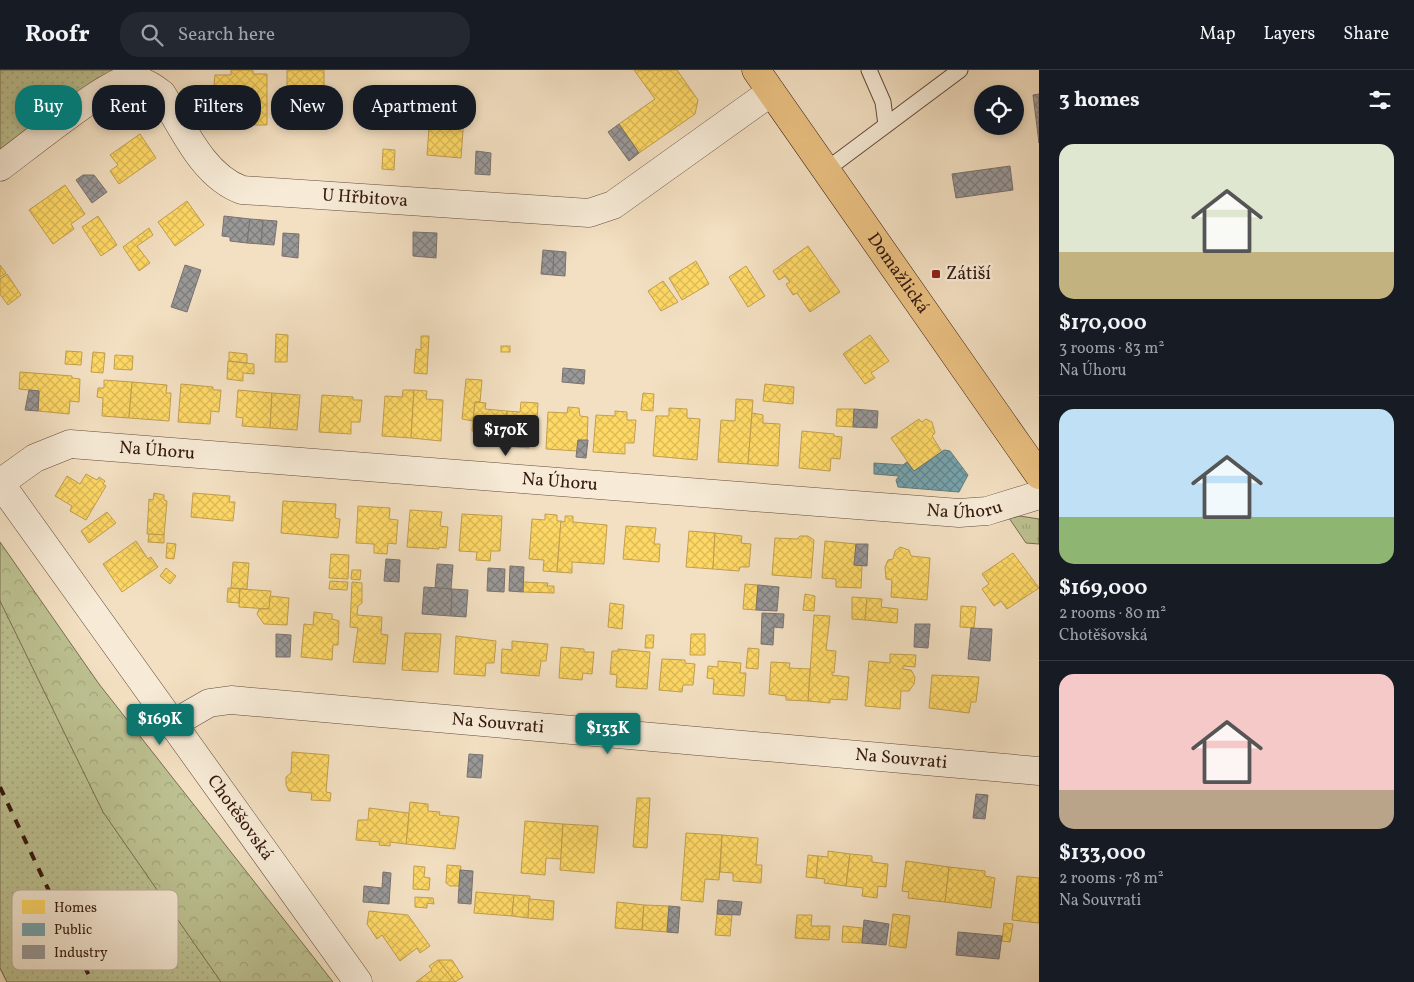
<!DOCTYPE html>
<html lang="en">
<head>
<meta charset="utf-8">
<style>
  :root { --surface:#171b24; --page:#242831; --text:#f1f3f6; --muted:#9ea1a6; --line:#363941; --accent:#0f766e }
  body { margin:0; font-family:Vollkorn,serif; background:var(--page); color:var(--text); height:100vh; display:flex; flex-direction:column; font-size:19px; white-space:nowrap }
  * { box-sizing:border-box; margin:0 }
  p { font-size:16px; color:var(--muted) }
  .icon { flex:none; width:28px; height:28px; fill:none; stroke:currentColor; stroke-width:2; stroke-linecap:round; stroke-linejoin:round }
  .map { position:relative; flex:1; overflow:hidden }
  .side { display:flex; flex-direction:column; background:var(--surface); width:375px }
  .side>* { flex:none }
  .top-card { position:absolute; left:15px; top:15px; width:475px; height:45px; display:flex; gap:10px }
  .tools { position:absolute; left:974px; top:15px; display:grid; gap:10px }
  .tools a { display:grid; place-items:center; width:50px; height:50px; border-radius:50%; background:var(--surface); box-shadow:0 2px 8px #0003; font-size:25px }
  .price { position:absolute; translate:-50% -42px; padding:0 11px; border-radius:5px; background:var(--accent); color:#fff; font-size:16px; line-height:32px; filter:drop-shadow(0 1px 2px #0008) }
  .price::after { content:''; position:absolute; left:50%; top:30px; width:15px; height:11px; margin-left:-8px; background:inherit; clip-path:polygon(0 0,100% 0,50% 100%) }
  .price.selected { background:#222; color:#fff }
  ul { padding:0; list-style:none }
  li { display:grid; align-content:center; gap:10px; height:265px; padding:0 20px }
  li+li { border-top:1px solid var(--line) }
  li span { display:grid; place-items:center; height:155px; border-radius:15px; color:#555 }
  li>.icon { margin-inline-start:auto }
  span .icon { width:90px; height:90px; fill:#fffc; stroke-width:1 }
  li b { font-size:21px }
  h2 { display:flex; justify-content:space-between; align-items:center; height:60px; padding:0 20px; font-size:21px }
  .chip { padding:0 18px; border-radius:20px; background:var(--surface); box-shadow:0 2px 8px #0003; font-size:18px; line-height:45px }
  .chip.selected { background:var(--accent); color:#fff }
  header { display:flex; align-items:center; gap:30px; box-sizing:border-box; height:70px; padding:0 25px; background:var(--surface); border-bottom:1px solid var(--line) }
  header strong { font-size:24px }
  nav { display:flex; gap:28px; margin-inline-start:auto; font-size:18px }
  .search { width:350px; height:45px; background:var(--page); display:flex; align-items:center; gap:12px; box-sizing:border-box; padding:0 18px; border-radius:20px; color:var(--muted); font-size:19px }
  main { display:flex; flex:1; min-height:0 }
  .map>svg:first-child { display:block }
  .grass { fill:url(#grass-tufts); stroke:#796d50 }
  .forest { fill:url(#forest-crowns); stroke:#796d50 }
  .park { fill:url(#park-dots); stroke:#796d50 }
  .homes { fill:url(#homes-cross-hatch); stroke:#c29f4c }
  .public { fill:url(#public-cross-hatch); stroke:#627b7f }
  .industry { fill:url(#industry-cross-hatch); stroke:#7b726f }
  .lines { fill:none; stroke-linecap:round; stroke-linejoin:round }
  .service-casing { stroke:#644a3b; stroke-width:17 }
  .minor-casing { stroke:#644a3b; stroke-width:29 }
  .primary-casing { stroke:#35180e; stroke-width:29 }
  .service { stroke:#f7ebd7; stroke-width:15 }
  .minor { stroke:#f7ebd7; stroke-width:28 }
  .primary { stroke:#eac081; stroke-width:28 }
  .rail { stroke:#35180e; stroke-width:4; stroke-dasharray:9 9; stroke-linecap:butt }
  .poi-dot { fill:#8f2418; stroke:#f7ebd7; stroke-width:2 }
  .labels { text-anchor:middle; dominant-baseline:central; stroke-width:5; stroke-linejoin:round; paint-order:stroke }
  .street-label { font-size:18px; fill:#35180e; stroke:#f7ebd7 }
  .poi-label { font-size:18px; fill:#35180e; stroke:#f7ebd7; text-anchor:start }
  .key { fill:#f7ebd7; stroke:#bdac9b; stroke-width:1 }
  .key-label { font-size:14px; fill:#35180e }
</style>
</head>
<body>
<header>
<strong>Roofr</strong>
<div class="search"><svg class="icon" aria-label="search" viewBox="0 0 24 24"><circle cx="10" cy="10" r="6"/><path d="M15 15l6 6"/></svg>Search here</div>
<nav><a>Map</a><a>Layers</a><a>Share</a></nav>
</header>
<main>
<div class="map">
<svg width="1039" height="912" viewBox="0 0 1039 912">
  <defs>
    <pattern id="grass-tufts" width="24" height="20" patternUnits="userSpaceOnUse" patternTransform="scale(1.25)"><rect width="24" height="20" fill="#bdc292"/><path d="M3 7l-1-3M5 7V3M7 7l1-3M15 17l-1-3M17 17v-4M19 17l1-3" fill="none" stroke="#a3a67d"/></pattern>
    <pattern id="forest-crowns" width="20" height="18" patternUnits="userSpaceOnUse" patternTransform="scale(1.25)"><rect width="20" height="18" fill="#bdc292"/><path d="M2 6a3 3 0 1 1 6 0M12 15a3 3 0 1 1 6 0" fill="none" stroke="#a3a67d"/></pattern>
    <pattern id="park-dots" width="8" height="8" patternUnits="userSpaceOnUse" patternTransform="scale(1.25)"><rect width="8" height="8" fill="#bdc292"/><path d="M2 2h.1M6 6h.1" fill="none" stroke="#a3a67d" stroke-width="1.8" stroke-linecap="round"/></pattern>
    <pattern id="homes-cross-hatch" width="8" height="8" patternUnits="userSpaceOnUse" patternTransform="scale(1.25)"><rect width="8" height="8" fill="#ffd966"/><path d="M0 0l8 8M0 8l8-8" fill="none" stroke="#dbba57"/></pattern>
    <pattern id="public-cross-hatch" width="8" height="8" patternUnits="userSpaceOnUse" patternTransform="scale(1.25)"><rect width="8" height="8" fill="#76a5af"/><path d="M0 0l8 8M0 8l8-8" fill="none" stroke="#62858d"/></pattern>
    <pattern id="industry-cross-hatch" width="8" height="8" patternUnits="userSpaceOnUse" patternTransform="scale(1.25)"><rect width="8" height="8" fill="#999"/><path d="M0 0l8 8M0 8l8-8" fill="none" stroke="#7e7c7b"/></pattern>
  </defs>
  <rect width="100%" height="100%" fill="#f3e0c2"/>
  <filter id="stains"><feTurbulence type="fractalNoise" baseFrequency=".004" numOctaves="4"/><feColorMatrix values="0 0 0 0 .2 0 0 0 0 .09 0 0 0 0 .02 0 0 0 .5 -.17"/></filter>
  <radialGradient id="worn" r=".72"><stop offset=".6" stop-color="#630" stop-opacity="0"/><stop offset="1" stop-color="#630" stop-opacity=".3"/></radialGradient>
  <polygon class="grass" points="1020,446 1039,449 1039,474 1026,473 1009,448"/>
  <polygon class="forest" points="0,472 99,614 333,912 7,912 0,898"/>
  <g class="park">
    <polygon points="0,0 119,0 0,97"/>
    <polygon points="0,531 103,742 221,912 7,912 0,898"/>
  </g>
  <g class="homes">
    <polygon points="231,0 253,0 253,4 267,4 267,55 244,55 243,38 214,38 214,25 209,20 214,15 215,5 231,5"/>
    <polygon points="287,0 324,0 324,24 320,24 315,29 296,29 292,24 287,24"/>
    <polygon points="634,0 677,0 698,30 695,44 639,83 619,54 655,29"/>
    <polygon points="430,44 464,47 461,88 427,85"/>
    <polygon points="140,64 156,88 119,114 110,101 118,95 110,85"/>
    <polygon points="383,79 395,80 394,100 382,99"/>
    <polygon points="65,115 85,144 71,154 74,159 53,174 29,140"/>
    <polygon points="187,131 204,155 175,176 158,152"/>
    <polygon points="98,146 117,175 101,186 82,157"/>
    <polygon points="149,158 153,165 137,176 150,193 139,201 123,177"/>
    <polygon points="808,176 840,222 810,242 797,223 793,225 786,214 790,212 785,206 779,210 773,201"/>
    <polygon points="696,191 709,214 682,230 669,208"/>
    <polygon points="0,195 6,203 0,207"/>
    <polygon points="746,196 765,226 748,237 729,207"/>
    <polygon points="7,204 21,225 8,235 0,224 0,209"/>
    <polygon points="663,211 678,232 661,241 648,221"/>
    <polygon points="276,264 288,265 287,292 275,292"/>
    <polygon points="870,265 889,291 871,303 875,308 865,314 843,284"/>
    <polygon points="421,266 429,266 427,304 414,303 416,279 421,280"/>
    <rect x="501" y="276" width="9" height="6"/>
    <polygon points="66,281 82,282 81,295 65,294"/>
    <polygon points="93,282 105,283 103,303 91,302"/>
    <polygon points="229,282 247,284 247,293 229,291"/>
    <polygon points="115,285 133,286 132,300 114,299"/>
    <polygon points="228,291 254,294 254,304 243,303 243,311 227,309"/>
    <polygon points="20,302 72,306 72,308 80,309 79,332 70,331 69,344 38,341 39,321 19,319"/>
    <polygon points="466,309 482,310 480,332 475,332 473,351 462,349"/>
    <polygon points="104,310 132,312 129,348 102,346 103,328 97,327 98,318 104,318"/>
    <polygon points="132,312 167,315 166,323 171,323 169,351 129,348"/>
    <polygon points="181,314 213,317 213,320 221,320 219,342 211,341 210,354 178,352"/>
    <polygon points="765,314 794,317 793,334 763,331"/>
    <polygon points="238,320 272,323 270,358 242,356 243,348 236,347"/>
    <polygon points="403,320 414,320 411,368 382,366 385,326 402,327"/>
    <polygon points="414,320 427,321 426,329 443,330 441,371 411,368"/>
    <polygon points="272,323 300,325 297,360 270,358"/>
    <polygon points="643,323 654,324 653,341 641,340"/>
    <polygon points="322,325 353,327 353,330 362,330 360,352 351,352 351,364 319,362"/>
    <polygon points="736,329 753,330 748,394 718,392 721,350 735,351"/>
    <polygon points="475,332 486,333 485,339 507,341 505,376 479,374 480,362 472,361"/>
    <polygon points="521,332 538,333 536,372 530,371 529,378 505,376 507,341 520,342"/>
    <polygon points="568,337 579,338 580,346 588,347 587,371 578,370 577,381 546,379 548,342 567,343"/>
    <polygon points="669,338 687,339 687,348 700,349 697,390 653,386 656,346 669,346"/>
    <polygon points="837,339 854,339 853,357 836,356"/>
    <polygon points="615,341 627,342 627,350 636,350 634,373 625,373 625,384 593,382 596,345 615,346"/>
    <polygon points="752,343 763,345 763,353 780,354 778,396 748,394"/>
    <polygon points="919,349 922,352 926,349 932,352 935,363 932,366 942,382 914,401 891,368"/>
    <polygon points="802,361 834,364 834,366 842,367 840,389 831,388 830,401 799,398"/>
    <polygon points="86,404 97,410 99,407 105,411 103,414 106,416 86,450 70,441 72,436 55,426 67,406 80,414"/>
    <polygon points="154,423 164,425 164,430 167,431 164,465 147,464 149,429 153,430"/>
    <polygon points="193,423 230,426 229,432 235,432 233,451 191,447"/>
    <polygon points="283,431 336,434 335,448 340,449 338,468 281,463"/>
    <polygon points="358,436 390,438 389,449 398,450 396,474 388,473 387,484 374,483 374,474 356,473"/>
    <polygon points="410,440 442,442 440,456 448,457 446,478 439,477 439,479 407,477"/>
    <polygon points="107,442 116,453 89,473 81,461"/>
    <polygon points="462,444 502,446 500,481 491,481 490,491 476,490 477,482 459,481"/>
    <polygon points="545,444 557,445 557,451 561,451 557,502 543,501 544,490 529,489 532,449 545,450"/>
    <polygon points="565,446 573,446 573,452 607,455 604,494 572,492 572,503 557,502 561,451 565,452"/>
    <polygon points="626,456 656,458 654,474 660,474 659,492 623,489"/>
    <polygon points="689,461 715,463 713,499 686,497"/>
    <polygon points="715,463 742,466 741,473 751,474 749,497 740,497 739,501 713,499"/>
    <polygon points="149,464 164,465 164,473 148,472"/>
    <polygon points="800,466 808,466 814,470 811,508 772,505 775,468 797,469"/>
    <polygon points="136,471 148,489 151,487 158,497 122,522 103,494"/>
    <polygon points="825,471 856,474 854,495 862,496 861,518 836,517 836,509 822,508"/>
    <polygon points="167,473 176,474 174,489 166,488"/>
    <polygon points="900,477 909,480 911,486 930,488 927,530 891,527 892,510 886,509 885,497 888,490 893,489 895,481"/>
    <polygon points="1013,483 1039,518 1007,539 1001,531 994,536 982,519 989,514 982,504"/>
    <polygon points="331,484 349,485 348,509 329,508"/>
    <polygon points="233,492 249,493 247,519 231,518"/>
    <polygon points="166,498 176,506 170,514 160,506"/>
    <polygon points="352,500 361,500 360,510 351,509"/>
    <polygon points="330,511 348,512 347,520 329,519"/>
    <polygon points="352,512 362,513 362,533 358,536 357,545 382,547 381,564 388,565 385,594 353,592 358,558 350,557"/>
    <polygon points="523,512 548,513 547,516 554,516 554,523 523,522"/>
    <polygon points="745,514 758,515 756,540 743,539"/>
    <polygon points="228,518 240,519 239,533 227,532"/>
    <polygon points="240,519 271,521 269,539 239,537"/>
    <polygon points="805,524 815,526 814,541 803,540"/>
    <polygon points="270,526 289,528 287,555 264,554 257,544 259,539 269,539"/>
    <polygon points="852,527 867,528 865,550 852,549"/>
    <polygon points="867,528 882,529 881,537 898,539 897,553 865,550"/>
    <polygon points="610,533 624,535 622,559 608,557"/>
    <polygon points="961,536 976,537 974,558 960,557"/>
    <polygon points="314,542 332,544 332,549 339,551 338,575 333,575 332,590 301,587 304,554 313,555"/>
    <polygon points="814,545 830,546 826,580 836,581 834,603 832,602 832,605 849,607 847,630 830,629 830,633 808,631"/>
    <polygon points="405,563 441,564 438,602 402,600"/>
    <polygon points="691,564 705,564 705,585 690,585"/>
    <polygon points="646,565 654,565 653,578 645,578"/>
    <polygon points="456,566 496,571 494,593 486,593 485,606 454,604"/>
    <polygon points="512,571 548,574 546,591 541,591 539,606 501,603 502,579 512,580"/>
    <polygon points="561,577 584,579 584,582 594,582 592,604 583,603 582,610 559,608"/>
    <polygon points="748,578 759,579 758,599 746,598"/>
    <polygon points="618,579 650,582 647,619 616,617 617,605 610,604 612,581 618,581"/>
    <polygon points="890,584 916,585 915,597 903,596 903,599 911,600 915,607 914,614 909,621 901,621 900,639 865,636 869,591 890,593"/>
    <polygon points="662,589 685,590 685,593 695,594 693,615 683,615 682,622 659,620"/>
    <polygon points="718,591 741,593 740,603 746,603 744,626 713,624 714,609 707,608 708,596 718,597"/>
    <polygon points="771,592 790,593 789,598 810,599 808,631 786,630 786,626 769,624"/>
    <polygon points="932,605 979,607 976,632 971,632 969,643 929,638"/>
    <polygon points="292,682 329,685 326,722 331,723 330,731 311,730 312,723 289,721 286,715 286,707 291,703"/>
    <polygon points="637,728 650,728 647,778 633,777"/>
    <polygon points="410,732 428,734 428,741 440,742 439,745 459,747 455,779 406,774"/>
    <polygon points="369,738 409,743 406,774 390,772 390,776 379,775 380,772 356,770 358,750 368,750"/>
    <polygon points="525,751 563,754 561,789 546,788 545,805 521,803"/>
    <polygon points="563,754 598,756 594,803 560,800"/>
    <polygon points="686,763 722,765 719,810 705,809 703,832 681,830"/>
    <polygon points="722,765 758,768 756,795 762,795 761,813 733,811 733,803 720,802"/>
    <polygon points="828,781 850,784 846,816 824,813 825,809 816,808 818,786 828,787"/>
    <polygon points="850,784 872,786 872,792 888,794 886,817 878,816 877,828 862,826 863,818 846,816"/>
    <polygon points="808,785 818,786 816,808 806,807"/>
    <polygon points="906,791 949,797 945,832 908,828 909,822 902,821"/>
    <polygon points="447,795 461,796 459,816 450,816 446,813"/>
    <polygon points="414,796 425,797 424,807 430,808 429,820 413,819"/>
    <polygon points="949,797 985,801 985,806 995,808 991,838 945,832"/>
    <polygon points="1017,806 1039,808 1039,853 1012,850"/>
    <polygon points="476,822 514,825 512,846 474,843"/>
    <polygon points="514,825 530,826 528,848 512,846"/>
    <polygon points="415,827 433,828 434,834 427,833 427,838 415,837"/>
    <polygon points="529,829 554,831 553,850 528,848"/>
    <polygon points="617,832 644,835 642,860 615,858"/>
    <polygon points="644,835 669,836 667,862 642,860"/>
    <polygon points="369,841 408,845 430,876 420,883 417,878 400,891 382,865 377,869 367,854"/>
    <polygon points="717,844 732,845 730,866 715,865"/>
    <polygon points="893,844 910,846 906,878 889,876"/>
    <polygon points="797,845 812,845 811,856 830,856 829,870 795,868"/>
    <polygon points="1004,853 1013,854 1010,872 1002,871"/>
    <polygon points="843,856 863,858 862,873 842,872"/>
    <polygon points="438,890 452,890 463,907 455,912"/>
    <polygon points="438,890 455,912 416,912 432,900 429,896"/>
  </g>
  <polygon class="public" points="944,380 950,381 968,405 959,422 898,417 896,410 899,406 874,404 874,393 903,395 907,392 914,401"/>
  <g class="industry">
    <polygon points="1039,24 1039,73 1033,25"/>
    <polygon points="619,54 639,83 629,91 608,62"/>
    <polygon points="476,81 491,83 490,105 475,104"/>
    <polygon points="1010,96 1013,120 956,128 952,104"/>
    <polygon points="83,105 94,105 107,122 92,133 76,110"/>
    <polygon points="224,146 250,149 247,173 230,171 230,167 222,166"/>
    <polygon points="250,149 263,150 261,174 247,173"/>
    <polygon points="263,150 277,151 274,175 261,174"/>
    <polygon points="413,162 437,163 436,188 413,186"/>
    <polygon points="283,163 299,164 298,188 282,186"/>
    <polygon points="543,180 554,181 553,205 541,204"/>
    <polygon points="554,181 566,182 565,206 553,205"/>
    <polygon points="185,195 201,200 187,242 171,237"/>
    <polygon points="563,298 585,300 584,314 562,312"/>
    <polygon points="29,320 39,321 38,341 25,340"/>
    <polygon points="854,339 878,341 877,358 853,357"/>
    <polygon points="578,370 588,370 586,388 576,387"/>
    <polygon points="856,474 868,474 867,496 854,495"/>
    <polygon points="386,489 400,490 399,512 384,511"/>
    <polygon points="437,494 453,495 451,519 435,518"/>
    <polygon points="510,496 524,497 523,522 509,521"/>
    <polygon points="488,498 505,499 504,522 487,521"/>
    <polygon points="758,515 779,517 777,541 756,540"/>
    <polygon points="424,517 452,519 451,546 422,544"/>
    <polygon points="452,519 468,520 466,547 451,546"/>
    <polygon points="762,543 784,544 783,558 774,557 773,575 761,574"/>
    <polygon points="915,554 930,554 928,578 914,577"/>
    <polygon points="971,558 992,559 990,591 968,589"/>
    <polygon points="276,564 291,565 290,587 276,587"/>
    <polygon points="469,684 483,685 481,708 467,707"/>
    <polygon points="976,724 988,725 985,749 973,748"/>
    <polygon points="460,800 473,801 471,834 458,833"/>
    <polygon points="383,802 391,803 389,834 363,832 364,816 382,818"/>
    <polygon points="718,830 742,832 740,845 717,844"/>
    <polygon points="669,836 680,837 678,863 667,862"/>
    <polygon points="864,850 889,854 886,875 862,873"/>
    <polygon points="958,862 1002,866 999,889 956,885"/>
  </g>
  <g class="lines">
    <defs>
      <g id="service">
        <polyline points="869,0 883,32 886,55"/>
        <polyline points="826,100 960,0"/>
      </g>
      <g id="minor">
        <path id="s1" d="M0 97C22 81 107 12 127 10 141 9 152 16 162 24 183 58 203 106 242 120L589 143 613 135 771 22"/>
        <path id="s2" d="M0 413 35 388 70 374 959 443 987 441 1039 425"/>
        <path id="s3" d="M0 413 358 912"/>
        <path id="s4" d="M171 655 209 633 231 630 1039 701"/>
      </g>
      <g id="primary">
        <path id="s5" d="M756 0 1039 405"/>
      </g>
    </defs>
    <use href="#service" class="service-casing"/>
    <use href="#minor" class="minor-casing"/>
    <use href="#primary" class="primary-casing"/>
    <use href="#service" class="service"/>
    <use href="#minor" class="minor"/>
    <use href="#primary" class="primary"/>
    <polyline class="rail" points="0,717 92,912"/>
  </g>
  <rect class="poi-dot" x="931" y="199" width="10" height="10" rx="2.5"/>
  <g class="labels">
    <g class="street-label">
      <text stroke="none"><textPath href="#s1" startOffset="444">U Hřbitova</textPath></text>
      <text stroke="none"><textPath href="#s5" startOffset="248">Domažlická</textPath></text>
      <text stroke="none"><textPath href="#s2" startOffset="168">Na Úhoru</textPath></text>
      <text stroke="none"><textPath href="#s2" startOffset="572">Na Úhoru</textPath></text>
      <text stroke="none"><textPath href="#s2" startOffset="978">Na Úhoru</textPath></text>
      <text stroke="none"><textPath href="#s4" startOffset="334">Na Souvrati</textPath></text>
      <text stroke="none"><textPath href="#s4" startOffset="739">Na Souvrati</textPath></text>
      <text stroke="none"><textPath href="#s3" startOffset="412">Chotěšovská</textPath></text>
    </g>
    <g class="poi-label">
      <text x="946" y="204">Zátiší</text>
    </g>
  </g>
  <rect x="12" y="820" width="166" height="80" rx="8" class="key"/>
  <rect x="22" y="830" width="23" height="14" fill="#ffd966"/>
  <rect x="22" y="853" width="23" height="13" fill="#76a5af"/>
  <rect x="22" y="875" width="23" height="14" fill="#999"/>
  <g class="key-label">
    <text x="54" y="842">Homes</text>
    <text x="54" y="864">Public</text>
    <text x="54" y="887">Industry</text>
  </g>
  <rect width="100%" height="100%" filter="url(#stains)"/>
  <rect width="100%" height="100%" fill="url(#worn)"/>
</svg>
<div class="tools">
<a><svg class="icon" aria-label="locate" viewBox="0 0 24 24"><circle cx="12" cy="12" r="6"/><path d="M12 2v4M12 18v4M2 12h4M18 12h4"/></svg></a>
</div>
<b class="price selected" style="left:506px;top:387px">$170K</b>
<b class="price" style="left:160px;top:676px">$169K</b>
<b class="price" style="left:608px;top:685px">$133K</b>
<div class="top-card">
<a class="chip selected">Buy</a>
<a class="chip">Rent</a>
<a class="chip">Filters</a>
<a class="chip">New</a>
<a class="chip">Apartment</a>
</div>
</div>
<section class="side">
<h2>3 homes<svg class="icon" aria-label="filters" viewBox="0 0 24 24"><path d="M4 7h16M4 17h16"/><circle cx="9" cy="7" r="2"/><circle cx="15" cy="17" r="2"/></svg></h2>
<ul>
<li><span style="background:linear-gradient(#dfe7d0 70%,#c2b280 0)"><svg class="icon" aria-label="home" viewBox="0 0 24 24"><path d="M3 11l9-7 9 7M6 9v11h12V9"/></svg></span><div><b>$170,000</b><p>3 rooms · 83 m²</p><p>Na Úhoru</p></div></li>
<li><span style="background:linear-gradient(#bfe0f5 70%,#8fb573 0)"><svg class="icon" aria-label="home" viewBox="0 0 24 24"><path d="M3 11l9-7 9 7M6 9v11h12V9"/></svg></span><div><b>$169,000</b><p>2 rooms · 80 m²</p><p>Chotěšovská</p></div></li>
<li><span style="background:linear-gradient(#f6c9c9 75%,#b9a48a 0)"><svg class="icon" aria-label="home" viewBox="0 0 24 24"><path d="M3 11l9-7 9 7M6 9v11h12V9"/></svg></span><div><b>$133,000</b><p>2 rooms · 78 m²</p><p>Na Souvrati</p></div></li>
</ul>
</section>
</main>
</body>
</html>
